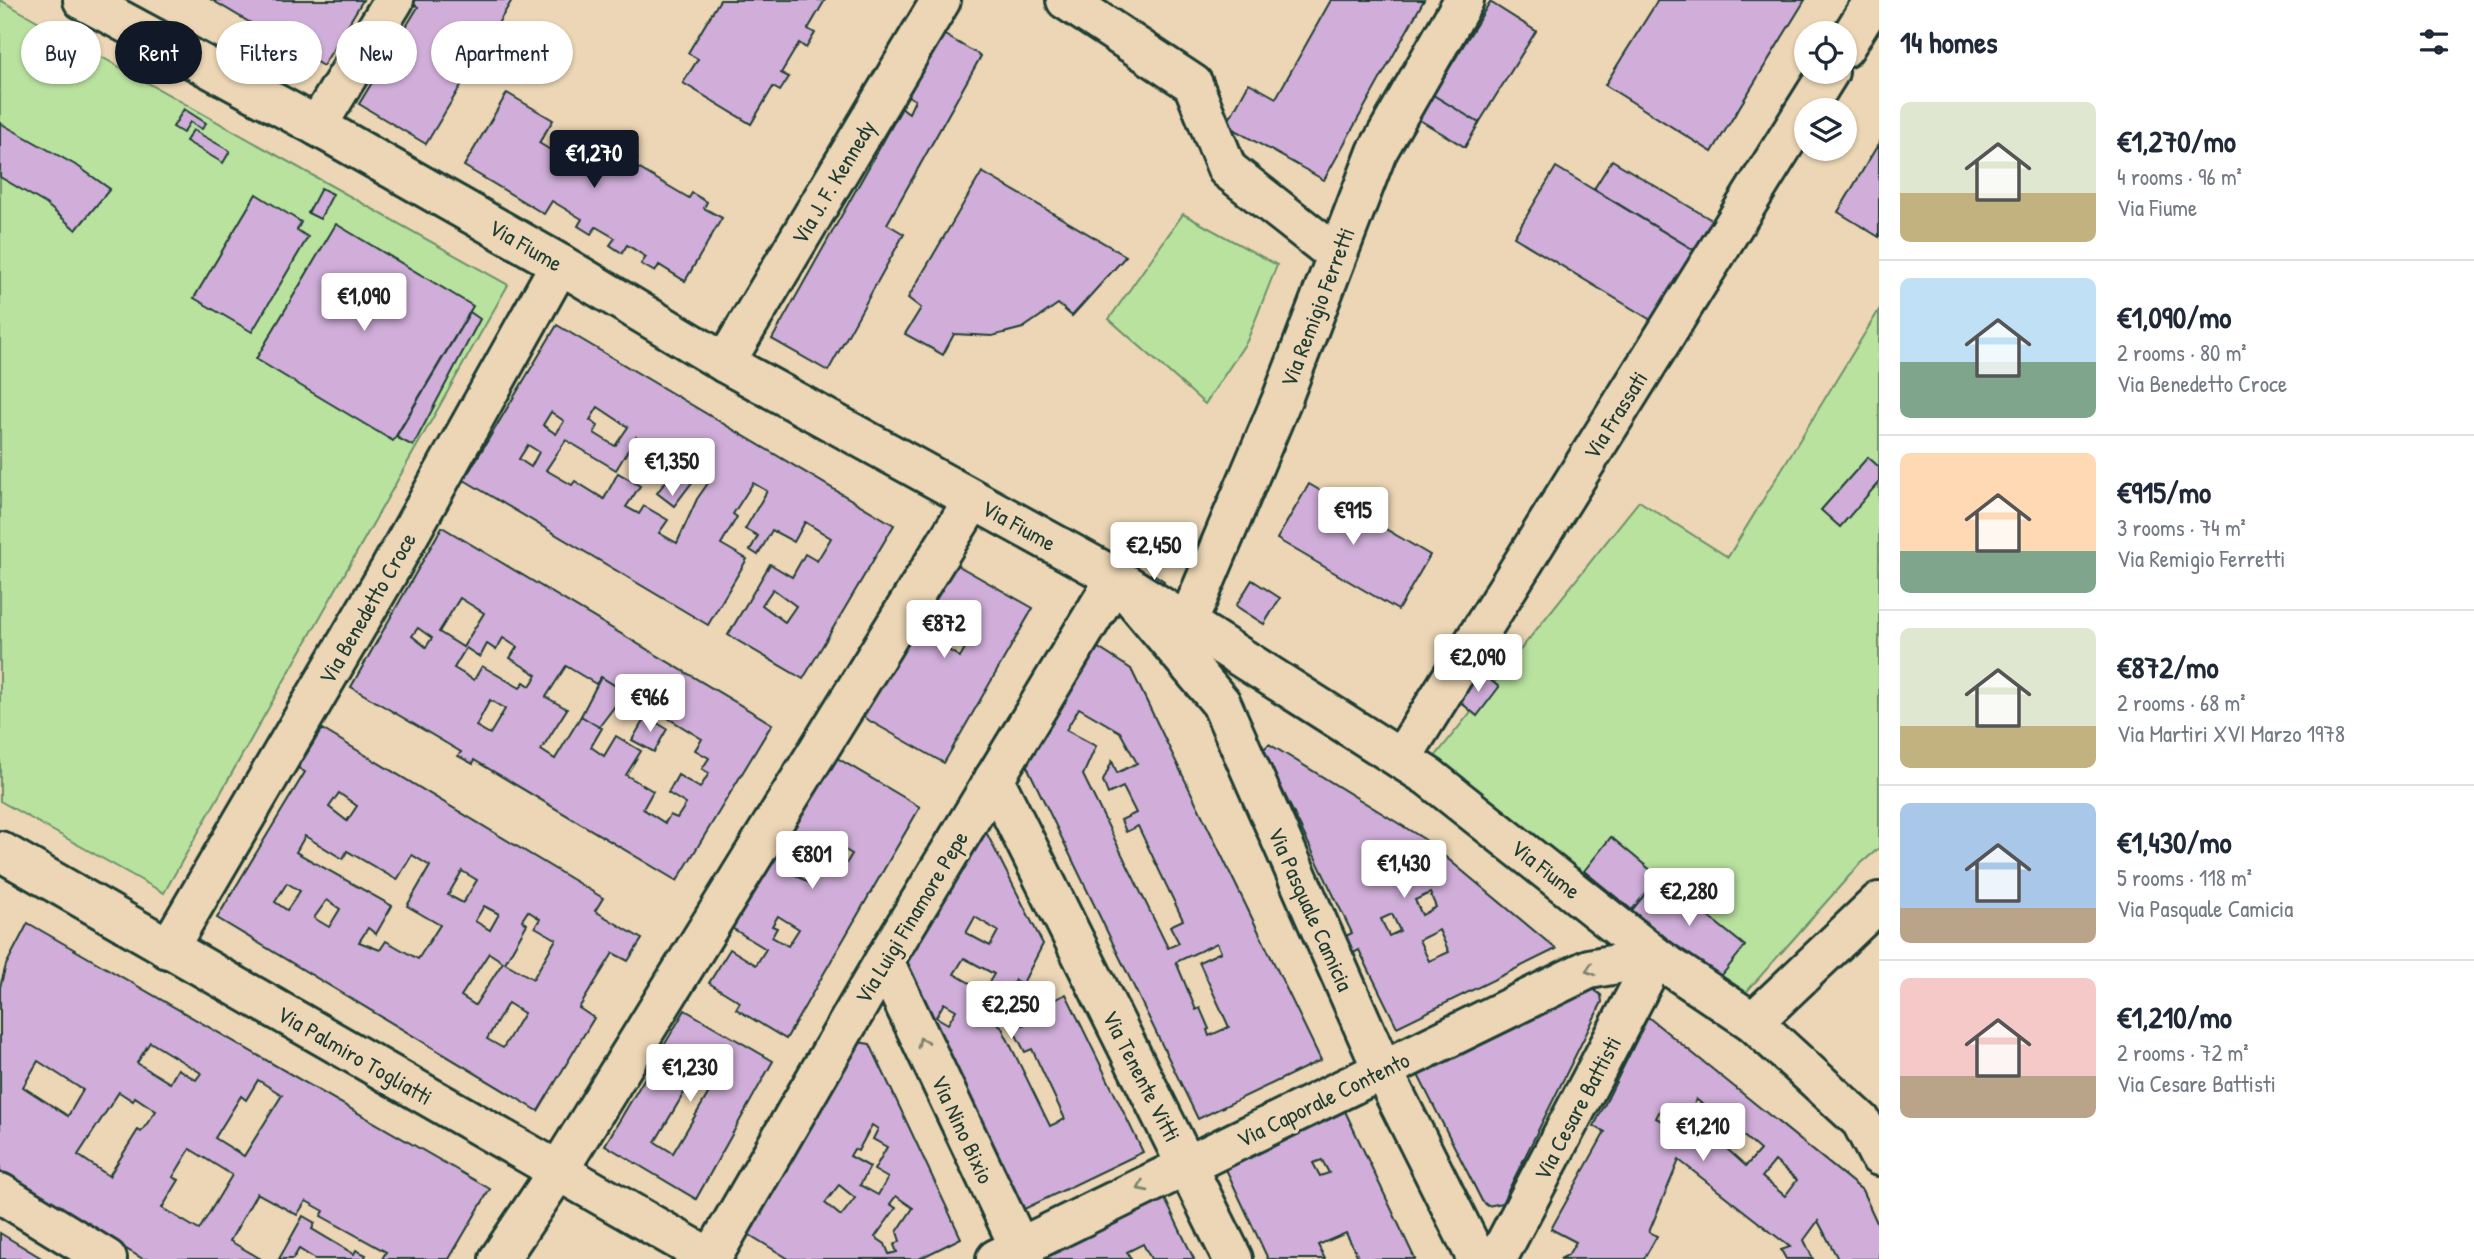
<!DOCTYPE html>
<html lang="en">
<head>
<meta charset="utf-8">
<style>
  :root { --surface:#fff; --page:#f6f6f7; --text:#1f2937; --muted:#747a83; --line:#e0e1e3; --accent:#111827 }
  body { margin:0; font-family:"Patrick Hand",sans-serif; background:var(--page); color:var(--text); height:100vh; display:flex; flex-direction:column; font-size:26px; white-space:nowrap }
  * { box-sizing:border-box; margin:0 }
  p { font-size:23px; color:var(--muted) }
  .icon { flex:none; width:38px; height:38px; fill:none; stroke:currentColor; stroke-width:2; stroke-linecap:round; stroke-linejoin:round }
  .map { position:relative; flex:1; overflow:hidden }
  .side { display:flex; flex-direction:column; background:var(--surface); width:595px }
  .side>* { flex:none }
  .top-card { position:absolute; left:21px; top:21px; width:665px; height:63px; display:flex; gap:14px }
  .fabs { position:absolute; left:1794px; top:21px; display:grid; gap:14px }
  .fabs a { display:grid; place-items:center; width:63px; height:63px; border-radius:50%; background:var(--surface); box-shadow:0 2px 5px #0004; font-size:35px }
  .price { position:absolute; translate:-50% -60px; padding:0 16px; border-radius:7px; background:#fff; color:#222; font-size:23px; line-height:46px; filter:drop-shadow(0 2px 4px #0008) }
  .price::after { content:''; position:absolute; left:50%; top:42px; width:21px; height:16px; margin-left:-10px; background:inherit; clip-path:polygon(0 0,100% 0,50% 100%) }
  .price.current { background:var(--accent); color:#fff }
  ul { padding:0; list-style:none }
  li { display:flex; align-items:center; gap:21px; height:175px; padding:0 21px }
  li+li { border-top:2px solid var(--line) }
  li span { display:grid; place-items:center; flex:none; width:196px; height:140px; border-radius:10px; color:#555 }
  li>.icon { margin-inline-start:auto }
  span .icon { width:84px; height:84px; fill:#fffc; stroke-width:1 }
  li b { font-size:30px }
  h2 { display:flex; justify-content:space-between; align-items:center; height:84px; padding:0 21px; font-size:30px }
  .pill { padding:0 24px; border-radius:32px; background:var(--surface); box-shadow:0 2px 5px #0004; font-size:24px; line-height:63px }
  .pill.current { background:var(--accent); color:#fff }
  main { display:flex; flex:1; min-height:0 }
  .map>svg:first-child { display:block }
  .green { fill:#b9e29f; stroke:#6c906a; stroke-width:2 }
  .building { fill:#d0aed9; stroke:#1f3d34; stroke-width:2; fill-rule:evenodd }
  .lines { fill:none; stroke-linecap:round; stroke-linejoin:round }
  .minor-casing { stroke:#1f3d34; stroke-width:44 }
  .minor { stroke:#ecd6b5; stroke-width:38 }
  .oneway { stroke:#7b826e }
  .labels { text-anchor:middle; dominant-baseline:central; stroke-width:7; stroke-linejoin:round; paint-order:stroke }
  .street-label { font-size:23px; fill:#1f3d34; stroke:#ecd6b5 }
</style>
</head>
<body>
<main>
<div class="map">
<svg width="1879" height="1259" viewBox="0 0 1879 1259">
  <rect width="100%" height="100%" fill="#ecd6b5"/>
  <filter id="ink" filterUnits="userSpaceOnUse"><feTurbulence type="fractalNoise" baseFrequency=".0143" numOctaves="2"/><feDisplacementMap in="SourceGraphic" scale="14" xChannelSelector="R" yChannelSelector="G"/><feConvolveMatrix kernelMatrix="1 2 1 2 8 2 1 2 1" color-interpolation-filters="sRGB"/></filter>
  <g filter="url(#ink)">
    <g class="green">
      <polygon points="0,0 508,285 164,893 0,801"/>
      <polygon points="1183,214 1277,265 1247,341 1205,404 1109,319"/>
      <polygon points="1879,310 1879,848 1858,866 1742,997 1430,763 1639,501 1728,557"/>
    </g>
    <g class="building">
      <polygon points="212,0 363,0 323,66"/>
      <polygon points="414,0 512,0 426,144 359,104 418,7 412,3"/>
      <polygon points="720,0 825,0 808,29 815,33 806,48 799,43 781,73 789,77 780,91 773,87 751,124 683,83 698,59 688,53"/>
      <polygon points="1331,0 1424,0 1324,180 1226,125 1249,83 1276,98"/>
      <polygon points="1658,0 1805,0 1712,152 1605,85"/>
      <polygon points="1490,2 1536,31 1479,123 1433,95"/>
      <polygon points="943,34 981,56 887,224 904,234 828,371 772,339 902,108 909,113 915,100 908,96"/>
      <polygon points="507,93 553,120 539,143 574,164 593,133 604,140 601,145 616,154 620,149 637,159 633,165 689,198 692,193 707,202 704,208 722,218 685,281 659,265 655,272 641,264 646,257 627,245 622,253 610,245 615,238 596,227 591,234 578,226 582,219 552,201 544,214 464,166"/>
      <polygon points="1433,95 1479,123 1465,147 1418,119"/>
      <polygon points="184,109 206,123 202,129 190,122 183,133 173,127"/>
      <polygon points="0,123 79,167 110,189 76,230 46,204 0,177"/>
      <polygon points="193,130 230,151 223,163 186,141"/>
      <polygon points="1879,143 1879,237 1838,212"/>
      <polygon points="1612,160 1730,231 1712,261 1594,189"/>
      <polygon points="1556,167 1712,261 1669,331 1514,237"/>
      <polygon points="982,172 1126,256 1072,316 1058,304 1023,328 992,336 954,334 943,355 905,334 921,308 908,298"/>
      <polygon points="321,188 333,194 320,219 308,213"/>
      <polygon points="256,194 301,222 297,230 308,237 252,332 194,298"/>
      <polygon points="336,224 473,306 393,441 256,359"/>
      <polygon points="470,312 480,319 413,446 396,437"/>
      <path d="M557 325 894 525 803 679 728 635 770 564 792 577 805 554 817 561 831 538 805 522 794 542 772 530 758 555 750 550 758 536 745 529 767 491 753 483 733 514 737 517 721 544 747 559 708 625 464 480ZM598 407 628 427 615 446 594 433 598 426 590 420ZM551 412 564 421 556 434 543 425ZM636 437 650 448 643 456 659 469 665 461 675 469 657 493 674 506 703 468 713 476 697 499 677 543 659 533 668 520 644 506 639 514 626 507 640 486 618 473 604 499 575 481 572 485 546 470 566 440 616 470ZM528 445 539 452 531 467 519 459ZM773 589 796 606 785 622 762 605Z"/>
      <polygon points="1868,457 1879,467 1879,482 1840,527 1821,510"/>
      <polygon points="1309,484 1430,555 1398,610 1277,539"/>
      <path d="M442 527 772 724 677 881 474 760 473 764 458 756 461 752 351 687ZM460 598 484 613 463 647 439 632ZM418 628 432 638 426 647 412 636ZM503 638 517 647 510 658 537 675 530 686 524 682 520 688 482 666 474 680 454 668 466 648 480 657 487 644 496 650ZM566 666 596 684 601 677 702 739 695 750 709 758 702 769 709 773 700 788 678 775 668 793 686 804 677 818 670 815 665 823 643 809 653 791 626 775 641 751 616 736 604 756 591 747 602 728 581 716 555 759 541 750 567 709 546 697ZM490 700 505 709 490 734 476 726Z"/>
      <path d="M943 557 1033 608 944 763 854 712ZM943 614 974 632 960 657 929 638Z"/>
      <polygon points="1152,573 1164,581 1156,592 1145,584"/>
      <polygon points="1252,580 1280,598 1264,624 1236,606"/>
      <path d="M1086 640 1131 669 1321 1060 1198 1119 1024 760ZM1079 708 1120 732 1137 763 1117 773 1112 761 1103 781 1108 794 1123 787 1136 813 1121 820 1126 832 1138 826 1183 920 1170 926 1179 943 1168 948 1083 775 1096 746 1066 730ZM1217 943 1221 952 1199 962 1229 1027 1209 1036 1207 1030 1209 1029 1200 1008 1196 1010 1176 962Z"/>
      <polygon points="1480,672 1499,687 1477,716 1458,700"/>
      <polygon points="601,677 635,698 632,704 621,698 599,727 581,716"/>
      <polygon points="646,716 667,729 654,752 632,740"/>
      <path d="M322 729 603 898 595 911 642 939 628 961 613 953 579 1008 594 1018 538 1111 217 918 305 772 298 768ZM339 793 357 806 347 821 329 807ZM305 836 343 859 347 851 397 880 412 855 430 866 407 906 440 925 418 959 386 941 380 950 359 942 368 928 376 934 392 906 296 852ZM462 871 477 880 463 903 448 895ZM287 883 300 891 287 910 275 902ZM327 900 340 909 329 927 314 918ZM484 906 499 914 490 930 475 921ZM528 911 540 919 535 927 556 939 533 979 505 963 527 924 522 920ZM489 953 503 962 475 1005 461 996ZM508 1003 524 1013 503 1048 487 1039Z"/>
      <path d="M1269 744 1424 839 1556 949 1397 1027 1359 950 1352 954 1344 937 1352 933 1263 750ZM1386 858 1394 878 1380 885 1374 869 1379 867 1377 862ZM1430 893 1436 907 1422 915 1415 900ZM1392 914 1400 931 1389 936 1381 919ZM1439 930 1449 952 1429 961 1419 940Z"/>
      <path d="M827 752 920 807 786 1039 736 1009 740 1002 709 983 730 949 756 965 766 949 727 925ZM825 838 852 854 841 872 815 857ZM801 864 819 874 813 885 796 875ZM778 916 799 929 788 946 772 937 777 928 772 926Z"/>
      <path d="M985 830 1043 944 1022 985 1015 980 1010 989 1018 995 1009 1011 997 1004 989 1018 1001 1026 1050 1126 1065 1119 1032 1049 1025 1052 1013 1029 1025 1024 1021 1016 1066 994 1143 1152 1014 1214 899 974ZM975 917 998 931 990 946 966 933ZM964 958 994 974 984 991 954 974ZM944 1003 956 1010 948 1024 936 1017Z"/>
      <polygon points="1611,837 1659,877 1632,910 1584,871"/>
      <polygon points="1659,877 1745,946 1718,980 1632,910"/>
      <path d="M28 923 490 1189 449 1259H382L386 1252 321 1216 324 1211 306 1201 297 1215 257 1193 230 1241 261 1259H143L0 1174V987L6 965ZM150 1042 201 1073 196 1080 178 1069 170 1083 137 1063ZM38 1061 83 1090 68 1116 23 1087ZM258 1080 282 1095 244 1156 215 1138 241 1096 246 1100ZM119 1092 133 1101 135 1097 156 1111 141 1132 138 1130 109 1176 78 1155ZM190 1149 232 1175 199 1230 162 1208 179 1180 173 1177Z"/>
      <polygon points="1593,989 1601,995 1602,1002 1502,1203 1488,1206 1482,1201 1417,1073 1585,990"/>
      <path d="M685 1010 773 1061 696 1199 605 1145ZM706 1056 724 1067 673 1153 655 1142Z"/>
      <path d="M1648 1017 1862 1190 1879 1227V1259H1838L1818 1221 1804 1240 1813 1259H1786L1781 1250 1790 1247 1679 1160 1649 1232 1657 1236 1644 1259H1560L1568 1255 1576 1242 1551 1229 1605 1132 1594 1126ZM1696 1099 1714 1114 1699 1133 1688 1124 1685 1133 1656 1118 1663 1105 1690 1119ZM1739 1132 1760 1150 1746 1166 1725 1147ZM1775 1161 1797 1180 1785 1196 1762 1177Z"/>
      <path d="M857 1042 870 1044 961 1238 919 1259H789L748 1234ZM872 1125 878 1129 873 1139 887 1147 874 1170 888 1178 878 1195 860 1185 870 1167 850 1156 854 1149 858 1151ZM839 1185 855 1198 841 1216 825 1203ZM896 1196 913 1208 897 1232 900 1241 894 1245 897 1252 889 1254 885 1244 875 1237 896 1208 890 1204Z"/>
      <path d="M1344 1109 1415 1259H1353L1358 1257 1346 1233 1318 1245 1325 1259H1268L1224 1165ZM1322 1160 1329 1173 1320 1176 1313 1163Z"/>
      <polygon points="1165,1199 1194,1259 1151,1259 1143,1244 1127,1252 1131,1259 1041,1259"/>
      <polygon points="303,1216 315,1223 312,1229 354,1254 356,1250 366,1255 364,1259 315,1259 299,1249 293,1259 279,1259"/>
      <polygon points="0,1233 43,1259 0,1259"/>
    </g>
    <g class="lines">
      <defs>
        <g id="minor">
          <polyline points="83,0 317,126 560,264 725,363 1116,578 1429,777 1656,957 1753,1022 1861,1121 1879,1156"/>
          <polyline points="1066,0 1193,84 1227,169 1335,254"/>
          <polyline points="1844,48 1874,0"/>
          <polyline points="317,126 394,0"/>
          <polyline points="725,363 941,0"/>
          <polyline points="1187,624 1282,399 1377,152 1464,0"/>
          <polyline points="1401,759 1829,72"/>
          <polyline points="994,779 1233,1259"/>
          <polyline points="0,851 712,1259"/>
          <polyline points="168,949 389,571 560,264"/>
          <polyline points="884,961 1025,1259"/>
          <polyline points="1753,1022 1879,902"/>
          <polyline points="0,1193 107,1259"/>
          <polyline points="499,1259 558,1171 973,500"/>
          <polyline points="711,1259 884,961 1116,578 1221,703 1383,1071 1477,1259"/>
          <polyline points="996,1259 1589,969 1656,957"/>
          <polyline points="1497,1259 1656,957"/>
        </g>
      </defs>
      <use href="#minor" class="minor-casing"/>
      <use href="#minor" class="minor"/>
    </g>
    <defs><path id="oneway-chevron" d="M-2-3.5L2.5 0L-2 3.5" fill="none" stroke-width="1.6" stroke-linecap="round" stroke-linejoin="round" transform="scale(1.75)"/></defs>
    <g class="oneway">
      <use href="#oneway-chevron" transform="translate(1590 970) rotate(162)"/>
      <use href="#oneway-chevron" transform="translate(922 1042) rotate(-115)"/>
      <use href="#oneway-chevron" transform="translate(1142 1187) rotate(153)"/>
    </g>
  </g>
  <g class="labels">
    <g class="street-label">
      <text transform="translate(833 182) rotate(-59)">Via J. F. Kennedy</text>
      <text transform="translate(526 245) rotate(30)">Via Fiume</text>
      <text transform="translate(1317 307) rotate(-69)">Via Remigio Ferretti</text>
      <text transform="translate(1615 415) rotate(-58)">Via Frassati</text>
      <text transform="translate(1019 525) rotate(29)">Via Fiume</text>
      <text transform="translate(367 608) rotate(-60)">Via Benedetto Croce</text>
      <text transform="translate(1546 869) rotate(38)">Via Fiume</text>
      <text transform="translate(1311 909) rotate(66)">Via Pasquale Camicia</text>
      <text transform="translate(911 917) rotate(-59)">Via Luigi Finamore Pepe</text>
      <text transform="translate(355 1055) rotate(30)">Via Palmiro Togliatti</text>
      <text transform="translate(1142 1076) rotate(63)">Via Tenente Vitti</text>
      <text transform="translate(1323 1099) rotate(-26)">Via Caporale Contento</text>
      <text transform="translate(1577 1108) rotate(-62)">Via Cesare Battisti</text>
      <text transform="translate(963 1129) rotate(65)">Via Nino Bixio</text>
    </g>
  </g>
</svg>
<div class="fabs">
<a><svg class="icon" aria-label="locate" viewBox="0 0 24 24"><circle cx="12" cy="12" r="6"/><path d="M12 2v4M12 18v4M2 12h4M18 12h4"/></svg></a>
<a><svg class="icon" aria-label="layers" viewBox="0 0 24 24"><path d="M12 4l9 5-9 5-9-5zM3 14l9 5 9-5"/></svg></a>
</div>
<b class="price current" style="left:594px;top:190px">€1,270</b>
<b class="price" style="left:364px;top:333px">€1,090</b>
<b class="price" style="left:672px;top:498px">€1,350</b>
<b class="price" style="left:1353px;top:547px">€915</b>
<b class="price" style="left:1154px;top:582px">€2,450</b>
<b class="price" style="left:944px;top:660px">€872</b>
<b class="price" style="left:1478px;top:694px">€2,090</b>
<b class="price" style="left:650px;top:734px">€966</b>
<b class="price" style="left:812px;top:891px">€801</b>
<b class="price" style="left:1404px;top:900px">€1,430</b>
<b class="price" style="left:1689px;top:928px">€2,280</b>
<b class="price" style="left:1011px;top:1041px">€2,250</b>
<b class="price" style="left:690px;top:1104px">€1,230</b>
<b class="price" style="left:1703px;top:1163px">€1,210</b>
<div class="top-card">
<a class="pill">Buy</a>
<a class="pill current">Rent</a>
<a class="pill">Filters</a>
<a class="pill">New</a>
<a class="pill">Apartment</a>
</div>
</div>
<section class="side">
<h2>14 homes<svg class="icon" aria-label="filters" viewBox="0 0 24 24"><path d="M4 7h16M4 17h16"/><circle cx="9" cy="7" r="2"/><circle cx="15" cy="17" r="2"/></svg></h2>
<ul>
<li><span style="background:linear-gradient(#dfe7d0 65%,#c2b280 0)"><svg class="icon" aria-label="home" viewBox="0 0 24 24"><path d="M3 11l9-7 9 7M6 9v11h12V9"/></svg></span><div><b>€1,270/mo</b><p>4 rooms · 96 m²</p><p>Via Fiume</p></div></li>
<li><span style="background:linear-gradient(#bfe0f5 60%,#7fa58c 0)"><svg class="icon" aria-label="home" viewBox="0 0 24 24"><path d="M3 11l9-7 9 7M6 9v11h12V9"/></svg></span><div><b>€1,090/mo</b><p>2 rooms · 80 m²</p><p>Via Benedetto Croce</p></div></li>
<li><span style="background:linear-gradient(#ffd9b3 70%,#7fa58c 0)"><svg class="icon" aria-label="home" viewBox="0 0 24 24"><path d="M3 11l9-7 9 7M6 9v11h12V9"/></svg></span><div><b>€915/mo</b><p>3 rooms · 74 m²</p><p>Via Remigio Ferretti</p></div></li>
<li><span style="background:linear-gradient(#dfe7d0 70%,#c2b280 0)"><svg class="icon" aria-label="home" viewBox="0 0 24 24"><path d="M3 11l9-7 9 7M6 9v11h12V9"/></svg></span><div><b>€872/mo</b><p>2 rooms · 68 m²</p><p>Via Martiri XVI Marzo 1978</p></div></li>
<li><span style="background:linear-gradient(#a9c7e8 75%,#b9a48a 0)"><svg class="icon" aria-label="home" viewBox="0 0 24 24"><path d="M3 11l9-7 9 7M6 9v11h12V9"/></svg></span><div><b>€1,430/mo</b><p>5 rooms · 118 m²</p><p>Via Pasquale Camicia</p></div></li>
<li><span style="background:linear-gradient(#f6c9c9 70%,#b9a48a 0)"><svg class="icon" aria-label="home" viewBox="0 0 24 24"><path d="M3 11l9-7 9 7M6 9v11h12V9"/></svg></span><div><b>€1,210/mo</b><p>2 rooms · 72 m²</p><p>Via Cesare Battisti</p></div></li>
</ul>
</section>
</main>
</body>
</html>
